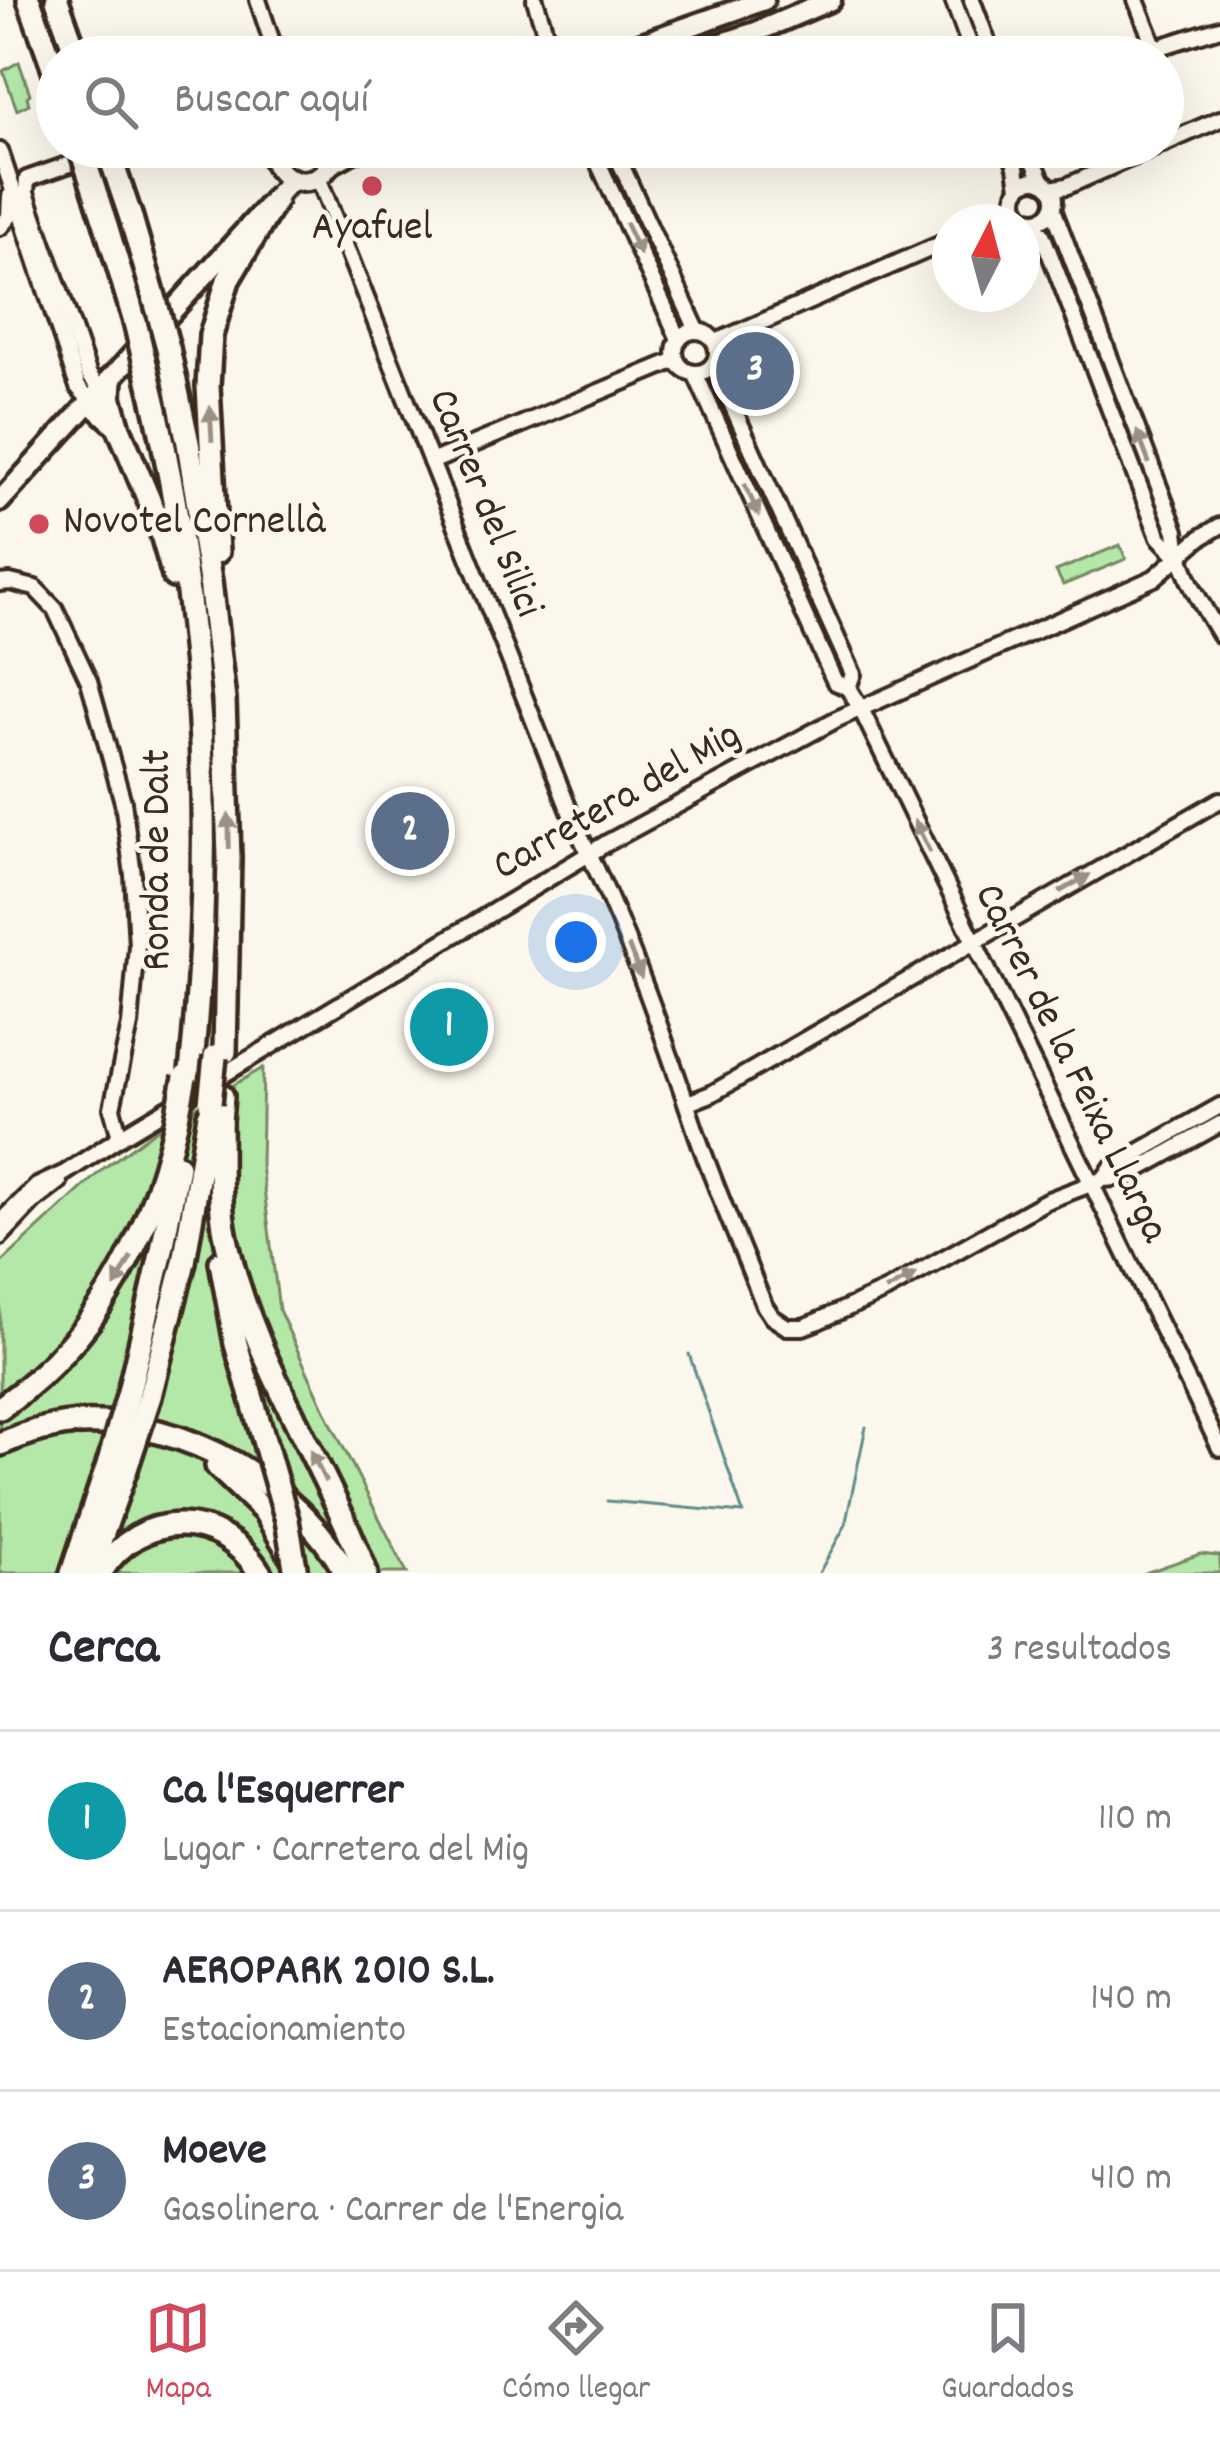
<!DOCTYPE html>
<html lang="es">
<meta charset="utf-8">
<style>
:root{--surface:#fff;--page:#f2f2f3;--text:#2b2b33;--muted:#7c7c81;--line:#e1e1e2;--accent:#d1495b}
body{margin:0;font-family:Dekko,sans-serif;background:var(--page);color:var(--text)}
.compass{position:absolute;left:932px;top:204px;width:108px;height:108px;border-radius:50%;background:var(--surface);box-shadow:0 12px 48px #0002;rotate:6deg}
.you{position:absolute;left:576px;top:942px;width:42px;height:42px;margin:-30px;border:9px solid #fff;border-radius:50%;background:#1a73e8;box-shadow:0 0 0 18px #1a73e833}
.badge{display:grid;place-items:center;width:78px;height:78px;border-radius:50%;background:var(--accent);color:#fff;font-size:39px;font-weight:700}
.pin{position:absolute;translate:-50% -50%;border:6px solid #fff;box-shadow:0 3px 12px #0006}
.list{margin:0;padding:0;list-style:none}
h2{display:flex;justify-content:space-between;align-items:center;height:156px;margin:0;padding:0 48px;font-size:51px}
h2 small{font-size:39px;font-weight:400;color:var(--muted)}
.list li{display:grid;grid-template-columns:78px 1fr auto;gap:36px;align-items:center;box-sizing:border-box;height:180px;padding:0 48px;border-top:3px solid var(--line)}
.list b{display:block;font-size:45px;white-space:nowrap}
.list p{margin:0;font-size:39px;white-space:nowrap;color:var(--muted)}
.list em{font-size:39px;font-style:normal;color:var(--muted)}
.icon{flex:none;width:66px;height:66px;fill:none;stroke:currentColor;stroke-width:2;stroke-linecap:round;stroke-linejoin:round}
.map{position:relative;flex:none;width:1220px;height:1573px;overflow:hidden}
.search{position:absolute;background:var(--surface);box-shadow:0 12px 48px #0002;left:36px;right:36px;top:36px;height:132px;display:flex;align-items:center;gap:30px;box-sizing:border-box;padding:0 42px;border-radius:66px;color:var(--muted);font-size:45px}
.sheet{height:696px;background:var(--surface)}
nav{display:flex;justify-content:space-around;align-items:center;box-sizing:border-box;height:168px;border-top:3px solid var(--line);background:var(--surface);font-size:33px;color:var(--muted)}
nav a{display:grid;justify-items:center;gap:6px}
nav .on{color:var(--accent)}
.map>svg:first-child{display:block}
.green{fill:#b3e8a9;stroke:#778964;stroke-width:3}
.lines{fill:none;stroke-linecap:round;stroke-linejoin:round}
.stream{stroke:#618b8c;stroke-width:3}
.minor-casing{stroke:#3b2a1e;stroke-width:22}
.major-casing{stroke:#3b2a1e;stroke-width:27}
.highway-casing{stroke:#3b2a1e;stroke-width:30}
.minor{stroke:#fbf7ec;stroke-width:14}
.major{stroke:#fbf7ec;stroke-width:18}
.highway{stroke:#fbf7ec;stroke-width:21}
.highway-bridge-casing{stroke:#3b2a1e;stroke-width:30;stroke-linecap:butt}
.highway-bridge{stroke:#fbf7ec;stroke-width:21}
.oneway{fill:#9b9085}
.poi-dot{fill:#d1495b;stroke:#fbf7ec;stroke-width:4.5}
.labels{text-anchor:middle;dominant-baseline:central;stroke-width:9;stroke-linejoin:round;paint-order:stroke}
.poi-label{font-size:42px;fill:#3b2a1e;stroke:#fbf7ec}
.street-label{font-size:42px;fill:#3b2a1e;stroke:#fbf7ec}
</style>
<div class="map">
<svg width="1220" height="1573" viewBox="0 0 1220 1573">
<rect width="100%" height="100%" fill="#fbf7ec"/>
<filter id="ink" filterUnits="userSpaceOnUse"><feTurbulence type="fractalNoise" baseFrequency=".00833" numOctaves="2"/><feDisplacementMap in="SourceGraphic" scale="24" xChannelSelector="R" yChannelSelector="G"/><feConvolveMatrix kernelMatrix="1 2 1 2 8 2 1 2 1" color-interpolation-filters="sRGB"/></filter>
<g filter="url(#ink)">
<g class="green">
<path d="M 19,62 L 30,94 L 27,97 L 29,104 L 17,110 L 3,71 Z"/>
<path d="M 1120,545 L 1126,559 L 1063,585 L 1056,571 Z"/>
<path d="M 263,1068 L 261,1165 L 279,1310 L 329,1419 L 407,1573 L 0,1573 L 0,1264 L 104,1168 L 154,1131 Z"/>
<path d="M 1200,1554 L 1220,1556 L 1220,1573 L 1145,1573 Z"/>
</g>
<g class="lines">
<g class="stream">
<path d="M 607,1501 L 743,1513 L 689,1354"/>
<path d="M 819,1573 L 845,1526 L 866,1427"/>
</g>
<g class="minor-casing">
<g id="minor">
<path d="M 258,0 L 277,57"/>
<path d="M 535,0 L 543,25 L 549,57"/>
<path d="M 953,0 L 974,57"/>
<path d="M 972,0 L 993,57"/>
<path d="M 1136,0 L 1155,48"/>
<path d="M 1128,57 L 1220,28"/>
<path d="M 1163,144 L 1220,119"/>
<path d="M 591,147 L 679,339"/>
<path d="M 613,147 L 697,330"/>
<path d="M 1009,147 L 1016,167 L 1019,188"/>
<path d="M 1028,147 L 1043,182"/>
<path d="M 0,151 L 78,387 L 91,401"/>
<path d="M 318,177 L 576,827 C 624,922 660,1025 694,1126 C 714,1186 741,1246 764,1305 L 772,1317 L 787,1327 L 803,1327 L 816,1322 L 887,1290 L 1046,1201 L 1104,1179 L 1125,1177 L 1220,1124"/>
<circle cx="1035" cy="200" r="20"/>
<path d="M 1051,189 L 1067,186 L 1156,147"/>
<path d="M 1053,209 L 1176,531 C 1179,571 1200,601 1220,635"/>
<path d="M 1031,220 L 1042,234 L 1159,537 L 1178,557"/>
<path d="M 992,222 L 1004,217 L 1026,218"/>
<path d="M 0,227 L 9,217 L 10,196"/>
<circle cx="696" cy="352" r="21"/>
<path d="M 716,342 L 950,240"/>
<path d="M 714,365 L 853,674 L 848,688"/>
<path d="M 695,373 L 829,669 L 835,682 L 848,688 L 861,709 L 1220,1448"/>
<path d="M 101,390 L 89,375 L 26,193 L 27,179 L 119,147"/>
<path d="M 431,462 L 676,360"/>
<path d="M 0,583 L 10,582 L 35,588 L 55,609 L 89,681 L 123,802 L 133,875 L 137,946 L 130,1025 L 112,1108 L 120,1137"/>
<path d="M 688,1103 L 711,1094 L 1220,800"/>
<path d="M 1104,1179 L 1112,1167 L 1220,1106"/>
<path d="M 0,1222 L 37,1186 L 65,1173 L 120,1137 L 607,843 L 837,719 L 1154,578 L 1200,538 L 1220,526"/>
<path d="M 0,1237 L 34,1201 L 59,1182"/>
</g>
</g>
<g class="major-casing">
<g id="major">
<path d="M 587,55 L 617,52 L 764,0"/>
<path d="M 561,57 L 573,53 L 590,57"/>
<path d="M 680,57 L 756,32 L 831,0"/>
<path d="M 270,147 C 275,193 330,193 335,147"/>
<path d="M 331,164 L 362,147"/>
<path d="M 0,501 L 292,179"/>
</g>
</g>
<g class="highway-casing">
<g id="highway">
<path d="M 29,0 L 57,78"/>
<path d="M 57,0 L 77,57"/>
<path d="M 131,218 L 155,300"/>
<path d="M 106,225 L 135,322"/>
<path d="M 168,348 L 188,443 L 210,581 L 224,700 L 229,858 L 225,1052"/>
<path d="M 147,372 C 204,600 216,838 191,1072"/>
<path d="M 111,379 L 110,397 L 118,425"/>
<path d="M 91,401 L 118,426 L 159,524 L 174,576"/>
<path d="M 217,552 L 208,386 L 211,335 L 228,280 L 275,201"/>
<path d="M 220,1122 C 221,1159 218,1196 225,1233 C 248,1354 323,1458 366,1573"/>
<path d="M 219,1135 L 222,1096"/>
<path d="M 221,1262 L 236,1344 L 266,1447"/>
<path d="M 129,1392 L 162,1250 L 178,1166"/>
<path d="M 150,1396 L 184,1262 L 209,1115"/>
<path d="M 0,1408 C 98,1339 150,1238 176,1123"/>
<path d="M 0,1444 C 26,1433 53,1424 81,1423 C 185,1419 296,1483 346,1573"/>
<path d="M 217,1466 L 265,1512 L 292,1557"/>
<path d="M 89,1572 L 126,1469"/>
<path d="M 72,1573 L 109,1462"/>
<path d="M 100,1573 C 140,1509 220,1509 260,1573"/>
</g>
</g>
<use href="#minor" class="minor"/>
<use href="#major" class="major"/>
<use href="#highway" class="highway"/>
<g class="highway-bridge-casing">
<g id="highway-bridge">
<path d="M 80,147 L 106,225"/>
<path d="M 107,147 L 131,218"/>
<path d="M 155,300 L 168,348"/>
<path d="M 135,322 L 147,372"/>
<path d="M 210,1103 L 215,1057"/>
<path d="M 176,1123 L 185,1077"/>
<path d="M 266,1447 L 287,1520 L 296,1573"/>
<path d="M 109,1462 L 129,1392"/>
<path d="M 126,1469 L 150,1396"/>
</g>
</g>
<use href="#highway-bridge" class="highway-bridge"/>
</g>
<defs><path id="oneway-solid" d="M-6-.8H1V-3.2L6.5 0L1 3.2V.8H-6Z" transform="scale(3)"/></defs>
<g class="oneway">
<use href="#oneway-solid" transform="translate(633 239) rotate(65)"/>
<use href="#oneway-solid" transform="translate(211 424) rotate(-93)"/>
<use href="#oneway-solid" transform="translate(1143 447) rotate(-111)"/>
<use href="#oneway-solid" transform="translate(752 500) rotate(65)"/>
<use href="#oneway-solid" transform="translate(229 831) rotate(-91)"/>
<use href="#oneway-solid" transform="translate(922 836) rotate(-116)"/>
<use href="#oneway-solid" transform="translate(1075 883) rotate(-30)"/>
<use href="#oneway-solid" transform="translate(635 962) rotate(68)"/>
<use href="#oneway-solid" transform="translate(123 1272) rotate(119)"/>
<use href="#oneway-solid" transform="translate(901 1282) rotate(-29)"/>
<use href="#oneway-solid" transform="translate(318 1466) rotate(-116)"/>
</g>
</g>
<g class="poi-dot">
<circle cx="372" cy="186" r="12"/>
<circle cx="39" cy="524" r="12"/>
</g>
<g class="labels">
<g class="poi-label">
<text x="372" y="230">Ayafuel</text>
<text x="63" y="524" text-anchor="start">Novotel Cornellà</text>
</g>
<g class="street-label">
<text transform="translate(483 504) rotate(68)">Carrer del Silici</text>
<text transform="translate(618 803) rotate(-30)">Carretera del Mig</text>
<text transform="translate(160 860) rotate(-90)">Ronda de Dalt</text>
<text transform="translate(1069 1064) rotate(64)">Carrer de la Feixa Llarga</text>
</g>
</g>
</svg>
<svg class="compass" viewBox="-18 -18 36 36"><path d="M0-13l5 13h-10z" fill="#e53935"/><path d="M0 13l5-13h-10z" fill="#7c7c81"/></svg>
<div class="you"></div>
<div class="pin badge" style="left:449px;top:1027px;background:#0f9aa8">1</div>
<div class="pin badge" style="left:410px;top:831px;background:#5c6f8a">2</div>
<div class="pin badge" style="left:755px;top:371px;background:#5c6f8a">3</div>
<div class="search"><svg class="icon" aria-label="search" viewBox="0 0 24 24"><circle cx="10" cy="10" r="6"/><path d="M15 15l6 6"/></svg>Buscar aquí</div>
</div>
<section class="sheet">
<h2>Cerca<small>3 resultados</small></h2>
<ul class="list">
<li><span class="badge" style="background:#0f9aa8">1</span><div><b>Ca l'Esquerrer</b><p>Lugar · Carretera del Mig</p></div><em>110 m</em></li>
<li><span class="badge" style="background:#5c6f8a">2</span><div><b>AEROPARK 2010 S.L.</b><p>Estacionamiento</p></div><em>140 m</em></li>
<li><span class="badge" style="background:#5c6f8a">3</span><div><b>Moeve</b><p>Gasolinera · Carrer de l'Energia</p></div><em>410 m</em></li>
</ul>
</section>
<nav>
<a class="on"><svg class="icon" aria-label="map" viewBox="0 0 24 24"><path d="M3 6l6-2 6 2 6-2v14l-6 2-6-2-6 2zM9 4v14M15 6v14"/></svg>Mapa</a>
<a><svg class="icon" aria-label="directions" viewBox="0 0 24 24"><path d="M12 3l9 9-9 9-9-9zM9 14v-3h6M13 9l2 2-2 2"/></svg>Cómo llegar</a>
<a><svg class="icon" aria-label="saved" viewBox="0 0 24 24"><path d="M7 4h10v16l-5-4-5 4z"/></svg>Guardados</a>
</nav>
